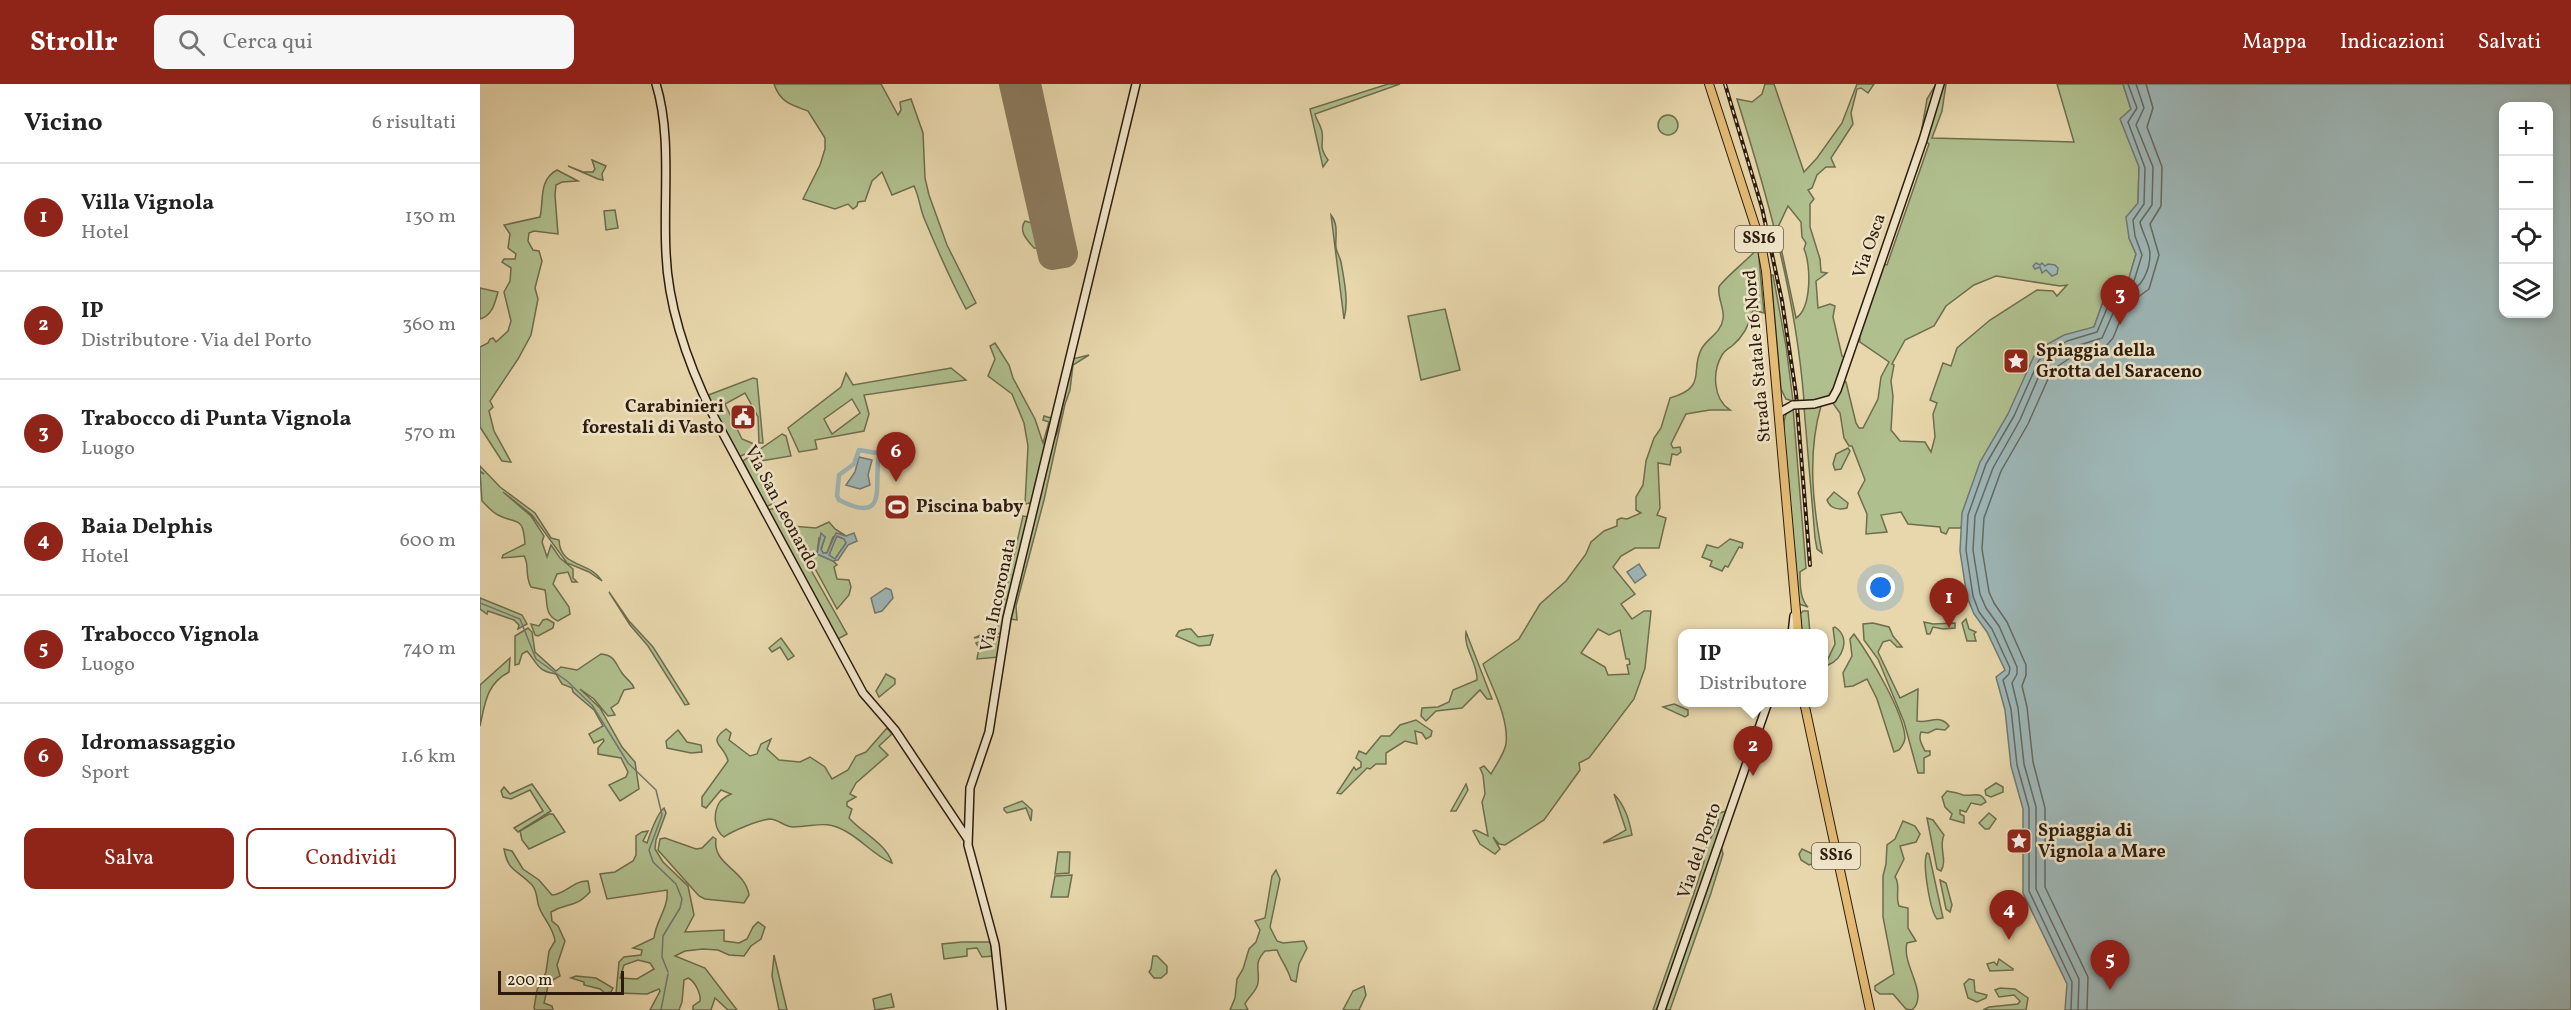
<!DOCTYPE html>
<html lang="it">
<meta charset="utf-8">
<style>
:root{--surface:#fff;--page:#f6f6f6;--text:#222;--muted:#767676;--line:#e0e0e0;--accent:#8f2418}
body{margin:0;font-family:Vollkorn,serif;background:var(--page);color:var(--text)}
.controls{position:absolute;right:18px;top:18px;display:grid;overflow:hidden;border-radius:12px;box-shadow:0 3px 9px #0003}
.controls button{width:54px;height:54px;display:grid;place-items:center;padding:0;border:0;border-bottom:2px solid var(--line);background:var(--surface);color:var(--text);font:30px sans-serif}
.scale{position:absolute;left:18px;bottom:15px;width:126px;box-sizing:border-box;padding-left:6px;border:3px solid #2c1b0d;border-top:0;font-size:16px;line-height:21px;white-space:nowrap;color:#2c1b0d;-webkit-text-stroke:4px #f0e5c9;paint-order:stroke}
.you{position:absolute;left:1401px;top:504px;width:21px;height:21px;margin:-15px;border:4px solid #fff;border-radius:50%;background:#1a73e8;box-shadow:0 0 0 9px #1a73e833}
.badge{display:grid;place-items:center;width:39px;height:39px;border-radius:50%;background:var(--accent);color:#fff;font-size:20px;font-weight:700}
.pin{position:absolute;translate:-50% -50px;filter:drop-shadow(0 2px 3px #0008)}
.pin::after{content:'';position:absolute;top:32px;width:21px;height:18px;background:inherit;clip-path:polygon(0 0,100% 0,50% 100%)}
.popup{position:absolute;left:1198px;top:545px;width:150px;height:78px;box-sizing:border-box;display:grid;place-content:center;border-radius:12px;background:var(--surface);filter:drop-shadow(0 2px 4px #0005);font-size:20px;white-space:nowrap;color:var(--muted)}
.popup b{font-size:22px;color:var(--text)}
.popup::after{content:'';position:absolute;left:50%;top:100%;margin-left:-12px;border:12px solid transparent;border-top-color:var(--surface)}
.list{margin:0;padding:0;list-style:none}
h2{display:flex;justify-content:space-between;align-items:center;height:78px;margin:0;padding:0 24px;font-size:26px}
h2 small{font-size:20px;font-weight:400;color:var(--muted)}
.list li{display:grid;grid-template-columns:39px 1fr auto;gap:18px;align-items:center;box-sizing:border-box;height:108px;padding:0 24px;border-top:2px solid var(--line)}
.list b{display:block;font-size:22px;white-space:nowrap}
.list p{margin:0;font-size:20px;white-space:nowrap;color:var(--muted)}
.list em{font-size:20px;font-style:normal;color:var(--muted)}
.actions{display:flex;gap:12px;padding:18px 24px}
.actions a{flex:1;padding:14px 0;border:2px solid var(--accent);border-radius:12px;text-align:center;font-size:21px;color:var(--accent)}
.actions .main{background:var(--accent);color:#fff}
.icon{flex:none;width:33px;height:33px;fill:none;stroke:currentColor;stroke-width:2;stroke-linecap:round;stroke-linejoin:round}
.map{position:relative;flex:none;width:2091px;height:926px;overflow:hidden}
header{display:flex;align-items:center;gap:36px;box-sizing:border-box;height:84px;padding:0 30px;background:var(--accent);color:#fff}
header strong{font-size:28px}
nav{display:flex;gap:33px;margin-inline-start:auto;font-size:21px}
.search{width:420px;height:54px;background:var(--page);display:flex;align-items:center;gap:15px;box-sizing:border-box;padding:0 21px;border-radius:12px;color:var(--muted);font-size:22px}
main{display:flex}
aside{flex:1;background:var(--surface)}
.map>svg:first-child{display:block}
.green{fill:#b0bf8e;stroke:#6e6d4e;stroke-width:1.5;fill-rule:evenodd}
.water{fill:#9db6b6;stroke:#707872;stroke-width:1.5;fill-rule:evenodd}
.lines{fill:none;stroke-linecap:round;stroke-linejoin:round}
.shore{stroke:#646862;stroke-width:1.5}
.stream{stroke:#707872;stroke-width:1.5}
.canal{stroke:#9db6b6;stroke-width:4.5}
.runway{stroke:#8a795c;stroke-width:28}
.secondary-casing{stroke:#2c1b0d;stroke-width:10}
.primary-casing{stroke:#2c1b0d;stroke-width:10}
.secondary{stroke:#f0e5c9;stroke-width:7}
.primary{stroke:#e4bc76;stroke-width:8}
.rail-casing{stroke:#2c1b0d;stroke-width:4}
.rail{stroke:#f0e5c9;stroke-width:1.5;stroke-dasharray:4.5;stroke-linecap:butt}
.secondary-bridge-casing{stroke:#2c1b0d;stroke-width:10;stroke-linecap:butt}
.secondary-bridge{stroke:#f0e5c9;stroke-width:7}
.labels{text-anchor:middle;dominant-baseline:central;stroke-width:5;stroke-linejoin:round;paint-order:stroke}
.shield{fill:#f0e5c9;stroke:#675845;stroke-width:1.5}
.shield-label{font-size:16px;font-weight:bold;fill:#2c1b0d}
.street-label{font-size:18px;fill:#2c1b0d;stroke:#f0e5c9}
.poi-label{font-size:18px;font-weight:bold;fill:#2c1b0d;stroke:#f0e5c9;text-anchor:start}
</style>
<header>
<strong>Strollr</strong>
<div class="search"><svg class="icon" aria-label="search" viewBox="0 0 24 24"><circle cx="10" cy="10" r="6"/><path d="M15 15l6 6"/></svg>Cerca qui</div>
<nav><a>Mappa</a><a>Indicazioni</a><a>Salvati</a></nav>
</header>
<main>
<aside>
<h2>Vicino<small>6 risultati</small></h2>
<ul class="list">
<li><span class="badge">1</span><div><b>Villa Vignola</b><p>Hotel</p></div><em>130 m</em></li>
<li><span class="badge">2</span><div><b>IP</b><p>Distributore · Via del Porto</p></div><em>360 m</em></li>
<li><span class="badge">3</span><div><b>Trabocco di Punta Vignola</b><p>Luogo</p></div><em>570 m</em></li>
<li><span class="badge">4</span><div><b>Baia Delphis</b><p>Hotel</p></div><em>600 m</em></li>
<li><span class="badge">5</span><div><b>Trabocco Vignola</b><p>Luogo</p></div><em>740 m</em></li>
<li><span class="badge">6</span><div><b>Idromassaggio</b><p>Sport</p></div><em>1.6 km</em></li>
</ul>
<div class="actions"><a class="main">Salva</a><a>Condividi</a></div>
</aside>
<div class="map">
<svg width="2091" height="926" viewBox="0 0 2091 926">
<rect width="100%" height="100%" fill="#e8d7ac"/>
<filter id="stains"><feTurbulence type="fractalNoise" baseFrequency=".00333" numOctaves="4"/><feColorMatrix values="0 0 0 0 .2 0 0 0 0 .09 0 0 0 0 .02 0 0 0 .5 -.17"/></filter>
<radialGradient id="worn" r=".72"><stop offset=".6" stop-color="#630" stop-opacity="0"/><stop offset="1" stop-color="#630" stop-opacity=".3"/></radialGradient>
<g class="green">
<path d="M 294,0 L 401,0 L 418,31 L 421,26 L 420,18 L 431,15 L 443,49 L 445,94 L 449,111 L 467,161 L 496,219 L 486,225 C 470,195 457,165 444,134 C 440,124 439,112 434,102 L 412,111 L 402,88 L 392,97 L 385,117 L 378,118 L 377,122 L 373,125 L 368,120 L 355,125 L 323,115 L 340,81 L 345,65 L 345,54 L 328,27 C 311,21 300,18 294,0 Z"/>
<path d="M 908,0 L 920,0 L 835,30 C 836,36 841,41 842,48 C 844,61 838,62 848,76 L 843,83 L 830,25 Z"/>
<path d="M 1285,0 L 1294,0 L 1324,88 L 1337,74 L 1362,39 L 1377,0 L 1394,0 L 1388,9 L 1381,4 L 1377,5 L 1371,29 L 1373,40 L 1351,74 L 1355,83 L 1346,83 L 1337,91 L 1332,104 L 1328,106 L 1334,115 L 1330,120 L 1330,143 L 1340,175 L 1341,188 L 1347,189 L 1336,197 L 1338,224 L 1350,220 L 1355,222 L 1353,233 L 1362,272 L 1365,274 L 1357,298 L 1347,315 L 1324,317 C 1316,213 1288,114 1257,15 L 1272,18 L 1282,10 ZM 1308,122 L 1321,138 L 1322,153 L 1326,159 L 1324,165 C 1331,180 1332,224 1316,234 L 1297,145 Z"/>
<path d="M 1456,0 L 1458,0 L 1441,50 L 1447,15 Z"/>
<path d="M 1462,0 L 1466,0 L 1462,27 L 1452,54 L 1594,58 L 1577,0 L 1643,0 L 1651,25 L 1659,83 L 1658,119 L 1649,154 L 1656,170 L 1649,194 L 1638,194 L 1632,211 L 1623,218 L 1614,243 L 1606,246 L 1528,330 L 1488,413 L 1481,444 L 1469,444 L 1466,450 L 1461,448 L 1460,443 L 1428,440 L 1421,428 L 1401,431 L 1407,448 L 1386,450 L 1387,430 L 1378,409 L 1385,396 L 1372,362 L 1369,362 L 1364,354 L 1360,329 L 1352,318 L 1362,296 L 1366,298 L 1376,339 L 1379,344 L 1383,344 L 1398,315 L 1401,293 L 1409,278 L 1380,258 L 1379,248 L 1402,180 L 1407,181 L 1449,60 L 1445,57 ZM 1516,192 L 1580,202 L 1587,201 L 1577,212 L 1573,207 L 1557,206 L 1510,236 L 1477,264 L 1471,282 L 1463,279 L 1450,316 L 1457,319 L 1453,330 L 1455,353 L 1451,368 L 1445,358 L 1420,357 L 1411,346 L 1413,312 L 1411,297 L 1414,281 L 1412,280 L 1425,256 L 1454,242 L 1466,222 L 1494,201 Z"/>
<circle cx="1188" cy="41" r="10"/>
<path d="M 112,76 L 126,82 L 122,90 L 123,96 L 118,95 L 88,82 L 103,88 L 113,88 L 115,85 Z"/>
<path d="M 77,86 L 98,97 L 82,98 L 76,101 L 75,111 L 78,150 L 54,147 L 49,149 L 48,157 L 53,166 L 59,167 L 62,177 L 55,204 L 58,215 L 51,251 L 38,275 L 10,317 L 13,323 L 9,327 L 14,347 L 31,378 L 22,377 L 0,343 L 0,263 L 8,259 L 10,255 L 13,254 L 16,258 L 28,247 L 31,237 L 24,208 L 30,197 L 31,184 L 22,178 L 24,175 L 35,175 L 36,170 L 28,164 L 30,150 L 24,141 L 60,133 C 64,117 58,96 77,86 Z"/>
<path d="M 135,126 L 138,144 L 126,146 L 124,127 Z"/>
<path d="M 851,131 C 859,141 855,153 856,164 C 857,169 860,173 861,178 C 864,195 869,218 864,235 Z"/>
<path d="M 545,137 L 552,139 L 554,149 L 561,160 L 560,164 L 554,164 C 547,156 538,147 545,137 Z"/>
<path d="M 1278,164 L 1284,229 L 1273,226 C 1270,239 1263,253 1252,262 C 1248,265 1245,266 1242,271 C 1232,288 1233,315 1250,326 L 1230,326 L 1206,330 L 1191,360 L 1193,364 L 1200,363 L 1201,368 L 1197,371 L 1192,370 L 1190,381 L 1178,379 L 1180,424 L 1177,431 L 1186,434 L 1179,464 L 1155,464 L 1141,472 L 1133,483 L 1155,510 L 1141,520 L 1152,535 L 1164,527 L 1171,527 L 1165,584 L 1154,615 L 1109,674 L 1099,679 L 1100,686 L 1064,736 L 1025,761 L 1019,760 L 1013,753 L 1020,765 L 1015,770 L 1000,760 L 993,747 L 996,746 L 1008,752 L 1002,718 L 1005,710 L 1003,691 L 1000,684 L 1004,682 L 1011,690 C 1016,681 1024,670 1026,660 C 1029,634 1012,604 1003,580 L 1039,555 L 1060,520 L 1086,497 L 1106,470 L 1111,458 L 1124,447 L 1137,442 L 1137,436 L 1141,434 L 1147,435 L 1161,429 L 1156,426 L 1156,413 L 1163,401 L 1166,377 L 1174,354 L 1181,344 L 1190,314 C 1229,303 1209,286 1222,264 C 1228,254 1241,249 1243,235 C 1245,225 1237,214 1239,203 C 1241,197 1271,173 1278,164 ZM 1118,545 L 1129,551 L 1140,546 L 1146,575 L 1149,575 L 1150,580 L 1147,581 L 1149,590 L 1128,591 L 1125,583 L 1101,569 Z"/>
<path d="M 1291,191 L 1293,191 L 1306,262 L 1313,317 L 1306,315 L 1301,305 Z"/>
<path d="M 0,204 L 18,208 C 15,219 12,232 0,235 Z"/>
<path d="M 965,225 L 980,286 L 941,296 L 928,232 Z"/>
<path d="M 515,259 L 529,281 L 533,294 L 555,335 L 563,359 L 569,338 L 563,336 L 564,332 L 571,334 L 574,329 L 554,418 L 545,420 L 548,362 L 544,339 L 532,310 L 508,292 L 515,275 L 510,262 Z"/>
<path d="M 609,271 L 593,281 L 590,306 L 585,320 L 564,416 L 536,522 L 537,536 L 530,535 L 573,357 L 577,349 L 592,275 Z"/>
<path d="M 471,284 L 486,296 L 384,311 L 389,330 L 384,347 L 335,356 L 337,365 L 319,368 L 308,344 L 361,303 L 366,289 L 373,301 ZM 372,315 L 380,329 L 352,350 L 344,335 Z"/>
<path d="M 273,294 L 277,295 L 283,359 L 279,359 L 278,333 L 265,309 L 245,320 L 262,355 L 274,360 L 271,367 L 259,373 L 226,312 Z"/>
<path d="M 1341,322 C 1327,370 1333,422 1342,469 L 1337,465 L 1335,454 L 1324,323 Z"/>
<path d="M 1313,324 L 1326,484 L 1320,488 C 1320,500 1320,516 1328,523 L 1319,520 L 1304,348 C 1304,337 1303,329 1313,324 Z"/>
<path d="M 302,350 L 306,352 L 311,372 L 281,377 L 277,388 L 294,419 L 286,423 L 263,377 Z"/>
<path d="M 1368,364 L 1370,367 L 1361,385 L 1355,386 L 1353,380 L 1356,370 Z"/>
<path d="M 0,382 L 20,403 L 55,429 L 71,454 L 79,456 C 80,484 110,477 122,497 L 109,488 L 87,479 L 52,431 L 23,408 L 51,432 L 64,452 L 62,458 L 67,473 L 71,461 L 80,474 L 93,485 L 93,494 L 97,498 L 92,498 L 88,488 L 77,490 L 73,500 L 89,523 L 90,530 L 78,537 C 64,531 68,519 65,506 L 51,503 C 44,490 50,481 44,472 L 22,474 L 23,471 L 45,460 C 43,430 36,441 18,431 C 12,428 7,422 2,417 L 0,388 L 4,390 L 0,387 Z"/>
<path d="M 1354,408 L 1368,419 L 1367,424 C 1359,426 1350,425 1347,416 Z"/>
<path d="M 296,424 L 367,550 L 358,555 L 287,426 Z"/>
<path d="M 543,432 L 548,433 L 523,549 L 494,554 L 503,550 L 516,549 Z"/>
<path d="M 349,438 L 355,445 L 366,452 L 360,450 L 353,453 L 347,469 L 343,469 L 341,466 L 345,453 L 339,454 L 337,470 L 353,477 L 357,481 L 354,483 L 357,495 L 369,496 L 371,503 L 369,511 L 357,525 L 312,442 L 336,444 Z"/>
<path d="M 356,452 L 365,455 L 366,459 L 355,475 L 349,471 Z"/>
<path d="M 1250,455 L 1263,459 L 1262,464 L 1259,463 L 1248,483 L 1245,482 L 1242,487 L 1230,482 L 1232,477 L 1222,473 L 1227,461 L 1238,464 Z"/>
<path d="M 129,508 L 149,537 L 173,563 L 209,620 L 205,621 L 168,562 L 150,541 Z"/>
<path d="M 0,514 L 42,531 L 47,540 L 38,545 L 39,541 L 34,536 L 8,527 L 7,530 L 0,525 Z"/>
<path d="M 1323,527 L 1328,527 L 1330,549 L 1321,549 L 1320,530 Z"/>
<path d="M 67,535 L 74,539 L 73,544 L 58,552 L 55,551 L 51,540 L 59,542 L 63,536 Z"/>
<path d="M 1486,535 L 1489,545 L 1496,548 L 1494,550 L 1496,557 L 1487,557 L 1482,539 Z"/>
<path d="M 1444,538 L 1453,540 L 1475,539 L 1475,544 L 1463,545 L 1453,543 L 1450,550 L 1447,550 Z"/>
<path d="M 1393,539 L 1409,543 L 1413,552 L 1422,563 L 1417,563 L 1410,556 L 1403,558 L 1398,568 L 1420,614 L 1438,605 L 1437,637 C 1449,640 1459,629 1469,642 L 1465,646 L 1456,645 L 1448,649 L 1441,648 C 1438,655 1442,661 1445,667 L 1450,667 L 1450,671 L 1444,674 L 1444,689 L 1438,689 L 1424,638 L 1398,575 L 1384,556 L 1383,540 Z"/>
<path d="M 1355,543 C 1371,554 1363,575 1348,581 L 1346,579 L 1355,560 L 1353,544 Z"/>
<path d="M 48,544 L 52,548 L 55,568 L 76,587 L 81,583 L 97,586 L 121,570 C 135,571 135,579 142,589 C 146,595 152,598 154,604 L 144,606 L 138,619 L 131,624 L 135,631 L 128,632 L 114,615 L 100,605 L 120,624 L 142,663 L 155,678 L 159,705 L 140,717 L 129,701 L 146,693 L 148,688 L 141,674 L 118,670 L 118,664 L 124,657 L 123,655 L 114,659 L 109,650 L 123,642 L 114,626 L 93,608 L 92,604 L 82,600 L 76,590 C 57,587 58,580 47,567 L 42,570 L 39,580 L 35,581 L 35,552 Z"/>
<path d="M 707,545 L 711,545 L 718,553 L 733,551 L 730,561 L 719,562 L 696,552 L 699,547 Z"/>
<path d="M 986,548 L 1012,615 L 1007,615 L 1000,606 L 982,624 L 956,627 L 946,637 L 941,632 L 942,624 L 958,623 L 969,618 L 973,606 L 997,596 C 998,579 983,564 986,548 Z"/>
<path d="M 1374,550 C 1390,572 1423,627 1425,653 C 1425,659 1422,662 1419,666 L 1414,668 L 1397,615 L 1387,595 L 1373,602 L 1365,603 L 1363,589 L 1372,572 L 1370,555 Z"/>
<path d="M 509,553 L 522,553 L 519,573 L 497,575 L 499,564 L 496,559 Z"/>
<path d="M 301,554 L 314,572 L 308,576 L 300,563 L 292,568 L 289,564 Z"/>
<path d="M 30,574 L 29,588 C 6,600 5,620 0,642 L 0,601 Z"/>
<path d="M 406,590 L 415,595 L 415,600 L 399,613 L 396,607 Z"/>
<path d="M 1194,620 L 1208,626 L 1208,631 L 1205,633 L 1183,623 Z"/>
<path d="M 936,636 L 952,647 L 951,652 L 946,655 L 942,649 L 935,647 L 937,660 L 925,657 L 906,669 L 906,680 L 896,680 L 890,685 L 887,684 L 861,710 L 857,709 L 874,683 L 876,686 L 881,683 L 881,678 L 876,674 L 879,667 L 886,670 L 901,652 L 910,652 L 920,641 Z"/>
<path d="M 407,644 L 412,650 L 399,662 L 408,671 L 376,699 L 370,710 L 376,713 L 367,718 L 367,722 L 372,725 L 369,734 C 381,748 407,760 412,779 C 395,772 383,757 367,748 C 344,735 336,743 313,743 C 305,743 299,736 291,735 C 281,735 252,747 244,753 C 234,746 233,730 239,719 C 241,715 247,712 251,710 L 241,706 L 226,724 L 222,722 L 222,713 L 248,677 C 245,661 226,659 246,645 L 251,649 L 249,656 L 270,672 L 277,670 L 281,660 L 291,655 L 287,665 L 299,676 L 320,678 L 330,673 L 345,683 L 352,695 L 368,686 L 376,672 L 386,668 Z"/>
<path d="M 198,646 L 207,658 L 221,661 L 222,668 L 211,669 L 187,664 L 186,657 Z"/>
<path d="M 1516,699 L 1523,703 L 1523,708 L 1511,713 L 1506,711 L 1505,706 Z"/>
<path d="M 52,700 L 71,727 L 38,748 L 34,744 L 63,727 L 50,706 L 31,715 L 23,713 L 21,707 L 24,703 L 30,710 Z"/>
<path d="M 986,700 L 988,706 L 976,727 L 971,727 Z"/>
<path d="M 1467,707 C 1473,708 1478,709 1483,711 C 1494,713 1500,706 1506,718 L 1501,721 L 1491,719 L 1486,728 L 1480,726 L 1480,730 L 1484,732 L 1484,739 L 1470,735 L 1472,730 L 1465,723 L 1462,713 Z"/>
<path d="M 1134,710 C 1145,722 1149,735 1152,751 L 1123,759 L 1146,746 Z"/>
<path d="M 542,717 L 552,726 L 551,737 L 546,724 L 527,729 L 524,726 L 524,724 Z"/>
<path d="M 184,724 L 186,729 L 176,756 L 175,765 L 183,778 L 208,802 L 214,831 L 205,848 L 244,846 L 244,857 L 259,859 L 267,855 L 273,843 L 278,838 L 285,843 L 281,855 L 271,862 L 264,872 L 249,871 L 238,866 L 223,865 L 205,867 L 195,872 L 225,884 L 257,926 L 248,926 L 235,914 L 231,926 L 213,926 L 213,922 L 220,917 C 221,910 215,897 208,894 L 204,896 L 202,918 L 199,926 L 170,926 L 180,907 L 179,905 L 167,910 L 136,909 L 139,878 L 144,873 L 161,871 L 162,866 L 153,864 L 174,854 C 176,836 189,824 187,806 L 127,815 L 120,790 L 135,788 L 153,777 L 156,771 L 156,752 L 162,748 L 168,747 L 163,757 L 167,759 C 170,750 177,730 184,724 ZM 158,876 L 170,879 L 174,885 L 157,895 L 140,894 L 144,881 Z"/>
<path d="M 1246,727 L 1178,926 L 1173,926 L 1214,809 L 1224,778 L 1224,768 L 1238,739 L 1239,729 Z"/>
<path d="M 1509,729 L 1516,735 L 1509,745 L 1505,745 L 1499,739 Z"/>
<path d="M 69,730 L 73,730 L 85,748 L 49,765 L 42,756 L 40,747 Z"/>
<path d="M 1447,734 L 1453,736 L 1464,751 C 1458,763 1468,775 1461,787 L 1457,785 Z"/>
<path d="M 1423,737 L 1435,742 L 1440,750 L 1436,758 L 1420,762 L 1424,775 L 1415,793 C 1421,800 1415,812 1419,822 L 1428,824 L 1428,844 L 1436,857 L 1427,859 C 1421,881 1450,910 1432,926 L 1426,925 L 1413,910 L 1400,910 L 1395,906 L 1395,902 L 1414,890 L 1403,833 L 1403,792 L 1406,780 L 1407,761 L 1415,755 Z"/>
<path d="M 233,753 L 236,755 C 232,781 265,785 269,811 L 264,819 L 225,815 L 219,812 L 178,766 L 180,755 L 185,754 L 216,765 L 222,764 Z"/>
<path d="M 1241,762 L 1243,770 L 1231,809 L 1190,926 L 1183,926 Z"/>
<path d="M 24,765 L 32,767 L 43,785 L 59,796 L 72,811 C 86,810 94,796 108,797 L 110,808 C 94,825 88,818 71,828 L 72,837 L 78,842 L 85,857 L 77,881 L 80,892 L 69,898 L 64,919 L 72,922 L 73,926 L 55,926 L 54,924 L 57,906 L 66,888 L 69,867 L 75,857 C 73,843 64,836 59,823 C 56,815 58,808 52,801 C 37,785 28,788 24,765 Z"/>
<path d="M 1322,765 L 1335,771 L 1335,779 L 1329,781 L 1321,776 L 1319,770 Z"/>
<path d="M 578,768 L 590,768 L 589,789 L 575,790 Z"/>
<path d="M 1447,769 L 1449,770 L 1463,834 L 1457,835 C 1450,827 1442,779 1447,769 Z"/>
<path d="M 796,786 L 800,795 L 790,843 L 797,857 L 803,859 L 824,857 L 827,864 L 819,880 L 816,898 L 811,896 C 808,884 801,877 797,866 L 785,867 C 773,880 780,885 778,899 C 777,907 769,912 765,920 L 768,926 L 750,926 L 755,914 L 757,895 L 763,885 L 769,865 L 776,858 L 780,846 L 775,837 L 785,834 L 792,792 Z"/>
<path d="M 592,791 L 588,813 L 571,813 L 575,792 Z"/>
<path d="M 1460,796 L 1466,799 L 1472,821 L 1470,828 L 1466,825 Z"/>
<path d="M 482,858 L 512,858 L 514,872 L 502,873 L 497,864 L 487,865 L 487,872 L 464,875 L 462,860 Z"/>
<path d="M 294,871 L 307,926 L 299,926 L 292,892 Z"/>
<path d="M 673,872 L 677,872 L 687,882 L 687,889 L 681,894 L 674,894 L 669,888 L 671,885 Z"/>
<path d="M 1519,875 L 1533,885 L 1533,886 L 1510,887 L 1507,880 L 1514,878 L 1517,881 Z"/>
<path d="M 96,892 L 116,894 L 133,904 L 131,908 L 125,909 L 120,905 L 104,901 L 104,898 L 91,894 Z"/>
<path d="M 1489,895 L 1494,896 L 1495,908 L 1507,911 L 1506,914 L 1497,918 L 1488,914 L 1484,900 Z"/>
<path d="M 884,902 L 886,911 L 879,926 L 863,926 L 873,907 Z"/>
<path d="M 1520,904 L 1535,905 L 1548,914 L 1546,926 L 1503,926 L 1509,923 L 1538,920 L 1540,917 L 1534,911 L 1519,913 L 1515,906 Z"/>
<path d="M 411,910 L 414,923 L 395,926 L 393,915 Z"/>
</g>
<g class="water">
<path d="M 1643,0 L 2091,0 L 2091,926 L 1585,926 L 1587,900 L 1543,809 L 1543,725 L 1531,682 L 1525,626 L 1516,593 L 1525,586 L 1507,548 L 1494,530 L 1487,513 L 1480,467 L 1482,429 L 1500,378 L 1528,330 L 1554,272 L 1564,262 L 1584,251 L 1614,243 L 1623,218 L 1632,211 L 1638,193 L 1649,194 L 1656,170 L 1649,154 L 1646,133 L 1658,119 L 1659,83 L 1640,35 L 1651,25 ZM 2024,22 L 2068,22 L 2068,230 L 2024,230 Z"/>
<path d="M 1556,179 L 1560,181 L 1562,179 L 1565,182 L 1568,180 L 1575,181 L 1578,184 L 1577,190 L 1572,192 L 1566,186 L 1562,189 L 1560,183 L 1555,185 L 1553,182 Z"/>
<path d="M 379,373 L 392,376 L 388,391 L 390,401 L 380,405 L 366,401 L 375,388 Z"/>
<path d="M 413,412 L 425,414 L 426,418 L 416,434 L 413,433 L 410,421 Z"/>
<path d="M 341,449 L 345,453 L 341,465 L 343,469 L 347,469 L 356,449 L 366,452 L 374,449 L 377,457 L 368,461 L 358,476 L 353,477 L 337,470 ZM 357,452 L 364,455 L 366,459 L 355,475 L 349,471 Z"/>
<path d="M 1159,480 L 1166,491 L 1155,499 L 1147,488 Z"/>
<path d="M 406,504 L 411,506 L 413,514 L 402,527 L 395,529 L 391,514 Z"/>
</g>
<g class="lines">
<g class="shore">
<path d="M 1591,926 L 1592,898 L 1549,807 L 1549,724 L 1537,681 L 1531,625 L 1523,596 L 1529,590 L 1530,584 L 1512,545 L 1499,528 L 1493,512 L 1486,466 L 1488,431 L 1506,380 L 1534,332 L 1559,276 L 1587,257 L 1617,248 L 1628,222 L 1637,214 L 1642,201 L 1654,197 L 1662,171 L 1655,152 L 1653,136 L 1664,120 L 1665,84 L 1648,38 L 1657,24 L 1648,0"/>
<path d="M 1598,926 L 1599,895 L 1556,805 L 1556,723 L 1544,680 L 1538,624 L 1532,599 L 1537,590 L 1537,583 L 1519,542 L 1506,524 L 1500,510 L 1493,466 L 1495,432 L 1513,384 L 1540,336 L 1564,280 L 1590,264 L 1622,254 L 1634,227 L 1642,220 L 1647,209 C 1662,204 1670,186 1670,170 C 1670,160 1662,149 1660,138 L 1672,121 L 1673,83 L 1656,41 L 1664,24 L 1656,0"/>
<path d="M 1607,926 L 1608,893 L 1565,803 L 1565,724 L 1553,678 L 1547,623 L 1542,602 L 1546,591 L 1546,581 L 1527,538 L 1514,519 L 1509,508 L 1502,465 L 1504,434 L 1521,387 L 1548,340 L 1572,286 L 1593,272 L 1614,267 L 1627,261 L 1633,254 L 1642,232 L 1654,216 L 1669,205 L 1679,171 L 1670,140 L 1681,122 L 1682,83 L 1667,43 L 1673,24 L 1666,0"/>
</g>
<g class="stream">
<path d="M 0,519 L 40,535 L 56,575 L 87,597 L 112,621 L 148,679 L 176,706 L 182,731 L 169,766 L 173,778 L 196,800 L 202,815 L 200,824 L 183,852 L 182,873 L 188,888"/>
<path d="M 181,926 L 188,890"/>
</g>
<path class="canal" d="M 379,366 L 397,369 L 399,372 C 393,400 410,442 359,416 L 357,412 L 359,391 L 374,380 Z"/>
<path class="runway" d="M 533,0 L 572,172 L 584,170 L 547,0"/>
<g class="secondary-casing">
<g id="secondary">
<path d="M 176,0 C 192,51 183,115 186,169 C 188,225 208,280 233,331 L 383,609 L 415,646 L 487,754"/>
<path d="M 1334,320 L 1352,315 L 1357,306 L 1443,56 L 1460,0"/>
<path d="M 1299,329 L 1313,321"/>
<path d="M 1312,550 L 1314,532"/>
<path d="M 522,926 L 515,861 L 488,761 L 490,704 L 509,648 L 527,534 L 656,0"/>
<path d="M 1181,926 L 1288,618"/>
</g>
</g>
<g class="primary-casing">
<g id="primary">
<path d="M 1229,0 L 1281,160 L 1286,187 L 1318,550"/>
<path d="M 1324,618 L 1390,926"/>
</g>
</g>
<use href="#secondary" class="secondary"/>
<use href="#primary" class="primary"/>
<g class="rail-casing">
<path id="rail" d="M 1245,0 L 1282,124 L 1302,217 L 1316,310 L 1330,481"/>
</g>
<use href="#rail" class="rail"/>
<g class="secondary-bridge-casing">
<path id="secondary-bridge" d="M 1313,321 L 1334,320"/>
</g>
<use href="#secondary-bridge" class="secondary-bridge"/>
</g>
<defs>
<g id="sight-square" transform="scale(1.35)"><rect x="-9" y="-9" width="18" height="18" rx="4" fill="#8f2418" stroke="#f0e5c9"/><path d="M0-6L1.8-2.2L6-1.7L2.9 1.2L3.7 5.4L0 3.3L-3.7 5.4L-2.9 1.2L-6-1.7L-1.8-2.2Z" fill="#fff"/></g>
<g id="civic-square" transform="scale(1.35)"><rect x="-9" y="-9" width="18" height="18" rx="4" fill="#8f2418" stroke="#f0e5c9"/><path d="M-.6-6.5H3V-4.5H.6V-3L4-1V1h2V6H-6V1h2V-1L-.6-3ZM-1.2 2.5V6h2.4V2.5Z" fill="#fff"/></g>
<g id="stadium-square" transform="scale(1.35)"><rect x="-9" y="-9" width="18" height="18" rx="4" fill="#8f2418" stroke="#f0e5c9"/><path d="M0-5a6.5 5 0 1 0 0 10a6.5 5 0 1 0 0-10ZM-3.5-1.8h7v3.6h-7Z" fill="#fff"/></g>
</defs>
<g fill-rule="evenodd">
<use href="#sight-square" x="1536" y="277"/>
<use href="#civic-square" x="263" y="333"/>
<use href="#stadium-square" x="417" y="423"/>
<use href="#sight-square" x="1539" y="757"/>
</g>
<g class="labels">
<g class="shield">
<rect x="1255" y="142" width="48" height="26" rx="4.5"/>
<rect x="1332" y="759" width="48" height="26" rx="4.5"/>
</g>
<g class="shield-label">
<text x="1279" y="155">SS16</text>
<text x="1356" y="772">SS16</text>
</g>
<g class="street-label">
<text transform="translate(1390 162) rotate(-71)">Via Osca</text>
<text transform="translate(1278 272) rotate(-95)">Strada Statale 16 Nord</text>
<text transform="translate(301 424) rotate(62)">Via San Leonardo</text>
<text transform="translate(519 511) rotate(-78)">Via Incoronata</text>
<text transform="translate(1220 767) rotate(-71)">Via del Porto</text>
</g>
<g class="poi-label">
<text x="1556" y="267">Spiaggia della<tspan x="1556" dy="21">Grotta del Saraceno</tspan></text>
<text x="244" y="323" text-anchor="end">Carabinieri<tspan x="244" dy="21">forestali di Vasto</tspan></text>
<text x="436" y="423">Piscina baby</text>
<text x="1558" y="747">Spiaggia di<tspan x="1558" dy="21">Vignola a Mare</tspan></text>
</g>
</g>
<rect width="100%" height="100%" filter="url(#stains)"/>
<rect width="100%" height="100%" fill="url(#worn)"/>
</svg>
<div class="controls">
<button>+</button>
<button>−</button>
<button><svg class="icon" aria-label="locate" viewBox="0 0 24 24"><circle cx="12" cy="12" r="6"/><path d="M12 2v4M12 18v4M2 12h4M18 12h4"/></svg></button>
<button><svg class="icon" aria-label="layers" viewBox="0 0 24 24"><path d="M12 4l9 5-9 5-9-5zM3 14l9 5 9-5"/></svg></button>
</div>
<div class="scale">200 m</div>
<div class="you"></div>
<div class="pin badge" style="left:1469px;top:544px">1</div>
<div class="pin badge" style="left:1273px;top:692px">2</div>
<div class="popup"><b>IP</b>Distributore</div>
<div class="pin badge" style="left:1640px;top:241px">3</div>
<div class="pin badge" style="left:1529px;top:856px">4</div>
<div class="pin badge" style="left:1630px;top:906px">5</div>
<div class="pin badge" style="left:416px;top:398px">6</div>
</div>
</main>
